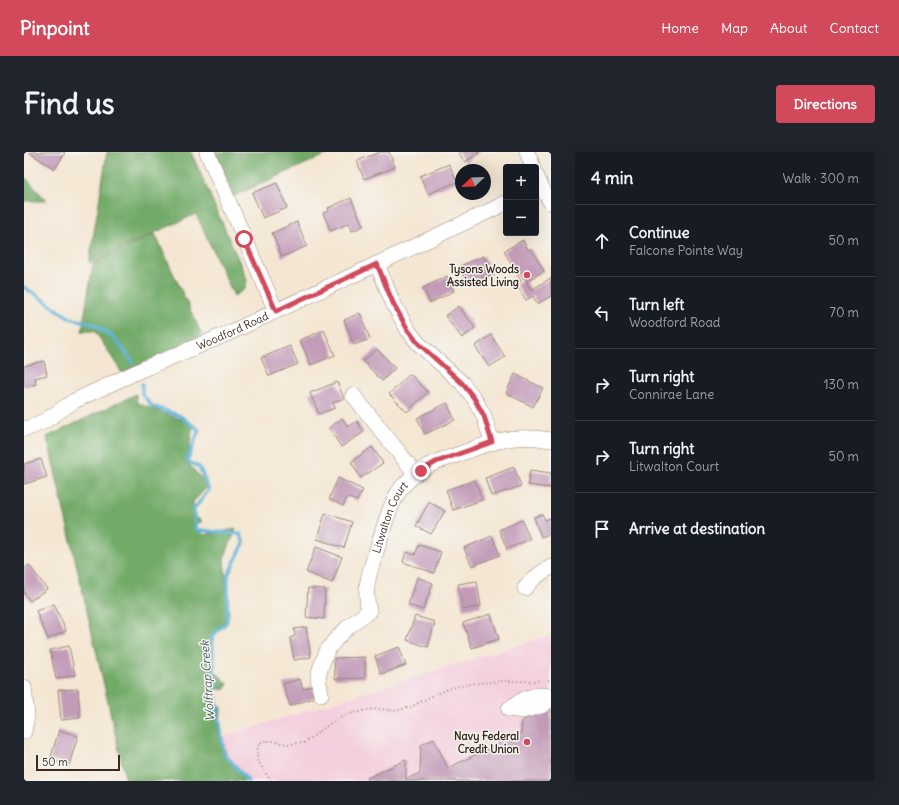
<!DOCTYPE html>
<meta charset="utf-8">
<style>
:root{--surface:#171b24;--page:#20242c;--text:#f1f3f6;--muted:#9ea1a6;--line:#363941;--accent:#d1495b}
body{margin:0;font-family:Delius,sans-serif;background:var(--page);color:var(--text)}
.controls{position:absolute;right:12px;top:12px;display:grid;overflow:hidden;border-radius:4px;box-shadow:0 4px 16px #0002}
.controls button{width:36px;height:36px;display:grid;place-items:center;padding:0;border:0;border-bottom:1px solid var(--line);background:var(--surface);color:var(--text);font:20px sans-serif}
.compass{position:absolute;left:431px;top:12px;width:36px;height:36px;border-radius:50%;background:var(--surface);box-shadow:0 4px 16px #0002;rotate:247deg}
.scale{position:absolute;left:12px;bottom:10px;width:84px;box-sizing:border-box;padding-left:4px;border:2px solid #3b2a1e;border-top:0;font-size:11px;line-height:14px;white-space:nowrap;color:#3b2a1e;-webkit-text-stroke:3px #f6f6f2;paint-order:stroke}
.stop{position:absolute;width:12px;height:12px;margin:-9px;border:3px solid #d1495b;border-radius:50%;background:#fff}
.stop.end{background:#d1495b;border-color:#fff;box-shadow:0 1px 4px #0008}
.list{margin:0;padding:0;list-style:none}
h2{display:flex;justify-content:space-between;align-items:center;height:52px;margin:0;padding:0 16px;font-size:17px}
h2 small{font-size:13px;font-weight:400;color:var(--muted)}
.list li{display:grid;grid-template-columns:26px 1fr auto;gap:12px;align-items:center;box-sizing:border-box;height:72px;padding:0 16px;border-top:1px solid var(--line)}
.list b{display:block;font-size:15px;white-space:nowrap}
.list p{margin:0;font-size:13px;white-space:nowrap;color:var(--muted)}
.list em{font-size:13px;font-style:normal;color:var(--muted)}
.icon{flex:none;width:22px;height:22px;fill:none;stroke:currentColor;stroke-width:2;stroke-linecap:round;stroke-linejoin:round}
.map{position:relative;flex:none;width:527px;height:629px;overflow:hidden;border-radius:4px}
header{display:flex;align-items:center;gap:24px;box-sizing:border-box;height:56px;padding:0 20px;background:var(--accent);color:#fff}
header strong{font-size:19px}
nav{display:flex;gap:22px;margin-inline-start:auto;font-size:14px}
.intro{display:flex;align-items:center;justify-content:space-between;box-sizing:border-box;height:96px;padding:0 24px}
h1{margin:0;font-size:28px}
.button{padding:10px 18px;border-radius:4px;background:var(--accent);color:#fff;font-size:14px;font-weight:700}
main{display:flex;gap:24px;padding:0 24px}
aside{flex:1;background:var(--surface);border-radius:4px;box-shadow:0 4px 16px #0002}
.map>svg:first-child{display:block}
.built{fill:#f4cfdd}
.forest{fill:#72aa68;stroke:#566a43}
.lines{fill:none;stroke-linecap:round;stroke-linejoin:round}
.stream{stroke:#5cb4d9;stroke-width:3.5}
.building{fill:#c29bb9}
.minor-casing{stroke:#988878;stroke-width:16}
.path{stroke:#988878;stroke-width:2;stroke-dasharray:1 3;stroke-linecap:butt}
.minor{stroke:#fff;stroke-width:15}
.route{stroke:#d1495b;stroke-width:5}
.poi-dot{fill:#d1495b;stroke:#f6f6f2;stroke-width:1.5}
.labels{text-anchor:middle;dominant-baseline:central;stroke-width:3;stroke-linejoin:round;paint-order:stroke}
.poi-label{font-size:11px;font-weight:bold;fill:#3b2a1e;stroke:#f6f6f2;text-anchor:end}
.street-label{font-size:11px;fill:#3b2a1e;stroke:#f6f6f2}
.water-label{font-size:12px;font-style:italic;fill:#475a5f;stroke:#f6f6f2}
</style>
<header>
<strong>Pinpoint</strong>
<nav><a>Home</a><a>Map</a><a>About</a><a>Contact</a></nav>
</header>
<div class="intro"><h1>Find us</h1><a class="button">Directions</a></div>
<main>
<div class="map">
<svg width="527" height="629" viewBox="0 0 527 629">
<rect width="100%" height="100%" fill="#f6f6f2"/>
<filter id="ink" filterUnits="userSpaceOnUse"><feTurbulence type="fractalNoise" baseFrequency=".025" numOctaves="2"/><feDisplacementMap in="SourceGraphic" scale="8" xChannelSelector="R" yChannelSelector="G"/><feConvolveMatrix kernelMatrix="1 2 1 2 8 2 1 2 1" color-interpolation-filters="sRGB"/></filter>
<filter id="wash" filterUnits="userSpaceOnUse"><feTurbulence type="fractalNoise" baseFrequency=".012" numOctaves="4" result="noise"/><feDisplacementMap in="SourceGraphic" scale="16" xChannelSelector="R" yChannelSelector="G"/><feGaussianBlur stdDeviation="0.9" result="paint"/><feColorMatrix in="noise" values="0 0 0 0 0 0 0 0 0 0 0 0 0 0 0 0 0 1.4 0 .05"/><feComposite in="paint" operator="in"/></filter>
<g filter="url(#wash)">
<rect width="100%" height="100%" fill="#f4e6d2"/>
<path class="built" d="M 527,483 L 527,629 L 222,629 L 202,601 L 198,585 Z"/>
<g class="forest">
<path d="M 83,0 L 167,0 L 223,127 L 221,137 L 210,144 L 172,62 L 65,111 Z"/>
<path d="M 191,0 L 308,0 L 210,44 Z"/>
<path d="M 0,24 L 23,49 L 0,49 Z"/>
<path d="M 131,82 L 178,183 L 98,221 L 71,179 L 58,179 L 69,111 Z"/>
<path d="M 112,242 L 113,251 L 169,272 L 163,310 L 184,334 L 169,350 L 171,365 L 178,369 L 171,374 L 180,383 L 212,377 L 200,407 L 205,462 L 185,493 L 184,513 L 204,532 L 200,538 L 192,536 L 186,544 L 197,556 L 196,576 L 202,601 L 222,629 L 102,629 L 23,285 Z"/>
</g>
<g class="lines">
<g class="stream">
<path d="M 0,135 L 46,166 L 70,172 L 91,187 L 109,210"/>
<path d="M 118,232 L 118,242 L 128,254 L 156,264 L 175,278 L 163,309 L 175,315 L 185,338 L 170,357 L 172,378 L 216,382 L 220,391 L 204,423 L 203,470 L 188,484 L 192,546 L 200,601 L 224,629"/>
</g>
</g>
<g id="blocks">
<g class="building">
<path d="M 7,0 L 40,0 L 41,1 L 31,17 L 6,1 Z"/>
<path d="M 356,0 L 365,0 L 371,15 L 340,27 L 333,9 Z"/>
<path d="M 434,0 L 456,0 L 441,10 Z"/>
<path d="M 425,12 L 433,30 L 404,42 L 396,24 Z"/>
<path d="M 253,31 L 263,56 L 239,66 L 228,41 Z"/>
<path d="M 327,46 L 339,74 L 328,79 L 325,71 L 307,79 L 299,61 L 305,59 L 304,56 Z"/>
<path d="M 273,70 L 283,94 L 258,105 L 248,81 Z"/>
<path d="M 499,88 L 504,98 L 507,97 L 520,119 L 502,129 L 507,138 L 527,126 L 527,144 L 513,152 L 509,144 L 502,148 L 492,132 L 497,129 L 480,99 Z"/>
<path d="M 460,104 L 468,122 L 443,132 L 436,114 Z"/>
<path d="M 423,124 L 430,139 L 406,151 L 399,136 Z"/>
<path d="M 435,154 L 451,176 L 438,186 L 421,164 Z"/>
<path d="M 336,161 L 346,187 L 330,193 L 320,168 Z"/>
<path d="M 300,178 L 311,203 L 287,213 L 276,188 Z"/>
<path d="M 467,183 L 481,205 L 465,215 L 451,194 Z"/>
<path d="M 266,194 L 274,212 L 245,224 L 237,206 Z"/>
<path d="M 353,197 L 371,216 L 358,229 L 339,209 Z"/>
<path d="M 20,209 L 23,223 L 11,226 L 12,232 L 0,235 L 0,214 Z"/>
<path d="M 386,222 L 404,240 L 383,260 L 365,242 Z"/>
<path d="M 491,222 L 519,236 L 509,255 L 482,241 Z"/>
<path d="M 313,230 L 320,246 L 309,251 L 311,256 L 295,262 L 286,241 Z"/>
<path d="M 423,251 L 431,268 L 401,282 L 393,266 Z"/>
<path d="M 318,266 L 324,275 L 333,269 L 340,280 L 317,295 L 305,276 Z"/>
<path d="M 348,295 L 359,311 L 337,326 L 327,310 Z"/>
<path d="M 17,307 L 23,325 L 0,332 L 0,312 Z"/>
<path d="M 490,315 L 497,334 L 467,344 L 461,326 Z"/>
<path d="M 506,318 L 527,321 L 527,336 L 504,333 Z"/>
<path d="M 314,326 L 339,338 L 333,349 L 323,345 L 319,354 L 305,347 Z"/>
<path d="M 451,328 L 458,348 L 429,358 L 422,338 Z"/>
<path d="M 405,350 L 421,359 L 407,382 L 392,374 Z"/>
<path d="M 301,361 L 328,370 L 320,396 L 293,387 Z"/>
<path d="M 518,362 L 521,368 L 527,366 L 527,381 L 517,385 L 510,365 Z"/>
<path d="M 498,368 L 506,387 L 483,397 L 475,378 Z"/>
<path d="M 468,384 L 476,403 L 448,414 L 440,396 Z"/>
<path d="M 395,393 L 417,400 L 410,421 L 379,410 L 382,400 L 391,403 Z"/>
<path d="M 292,395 L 318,405 L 308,431 L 282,420 Z"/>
<path d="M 5,413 L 23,437 L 6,449 L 0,441 L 0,417 Z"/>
<path d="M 393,425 L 409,431 L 399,458 L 384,453 Z"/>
<path d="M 453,429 L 457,454 L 439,458 L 434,432 Z"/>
<path d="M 284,436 L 301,437 L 300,467 L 282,465 Z"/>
<path d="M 30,452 L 42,479 L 24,487 L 12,459 Z"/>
<path d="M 467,462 L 475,487 L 448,496 L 439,471 Z"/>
<path d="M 391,464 L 411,470 L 404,495 L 383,488 Z"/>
<path d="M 282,475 L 287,505 L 270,508 L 266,486 L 271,484 L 270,477 Z"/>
<path d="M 45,494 L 51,523 L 32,527 L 26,498 Z"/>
<path d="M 375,495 L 382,513 L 357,522 L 351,504 Z"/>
<path d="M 341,505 L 341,526 L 311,527 L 310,506 Z"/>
<path d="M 276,527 L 279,537 L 288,534 L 292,545 L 266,554 L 259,532 Z"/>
<path d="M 54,537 L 56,566 L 37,568 L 34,538 Z"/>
<path d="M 527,555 L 527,629 L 344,629 L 343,626 L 382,608 L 382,627 L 396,621 L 397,593 L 410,587 L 424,616 L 497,581 L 498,569 Z"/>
<path d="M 35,578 L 54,584 L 45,613 L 26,608 Z"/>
</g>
</g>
</g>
<g filter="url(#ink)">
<use href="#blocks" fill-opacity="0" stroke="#988878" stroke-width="1"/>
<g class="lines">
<g class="minor-casing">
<g id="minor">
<path d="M 183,0 L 252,159"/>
<path d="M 503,0 L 509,15"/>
<path d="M 512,23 L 517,34 L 527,51"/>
<path d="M 353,112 L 369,151 L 384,178 L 394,191 L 438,231 L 450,246 L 460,264 L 468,290"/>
<path d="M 329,243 L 392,322"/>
<path id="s1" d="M 0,277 L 7,275 L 21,269 L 50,249 L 119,217 L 205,181 L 353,112 L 482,51"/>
<path d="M 501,436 C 508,427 516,421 527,415"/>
<path d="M 0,535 L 3,563 L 0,580"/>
<path id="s2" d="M 297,542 L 294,526 L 296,517 L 303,499 L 311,488 L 324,475 L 345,459 C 339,436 346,419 353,397 C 359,379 366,350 378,335 C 387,325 400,315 412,310 C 421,307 430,304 438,301 C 455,295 472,288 491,286 C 503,285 515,286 527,288"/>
<path d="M 485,557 C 499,546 509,541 527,544"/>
<path d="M 485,557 L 499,559 L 517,554 L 527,547"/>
</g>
</g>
<g class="path">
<path d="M 520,529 L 527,528"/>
<path d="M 247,629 L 233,608 L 233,599 L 234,594 L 236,591 L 239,589 L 249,589 L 263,592 L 280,591 L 304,573 L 321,563 L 342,558 L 355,557 L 372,559 L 387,555 L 410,543 L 427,536 L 445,532 L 479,529 L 515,529"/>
</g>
<use href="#minor" class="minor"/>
</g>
</g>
<g class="lines" filter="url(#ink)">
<path class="route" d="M 220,87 L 252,159 L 353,112 L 369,151 L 384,178 L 394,191 L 438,231 L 450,246 L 460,264 L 468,290 L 412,310 L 397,319"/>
</g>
<g class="poi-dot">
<circle cx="503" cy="123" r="4"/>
<circle cx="503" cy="590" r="4"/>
</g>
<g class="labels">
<g class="poi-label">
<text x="495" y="117">Tysons Woods<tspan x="495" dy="13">Assisted Living</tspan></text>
<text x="495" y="584">Navy Federal<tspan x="495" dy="13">Credit Union</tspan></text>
</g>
<g class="street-label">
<text stroke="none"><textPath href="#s1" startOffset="231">Woodford Road</textPath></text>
<text stroke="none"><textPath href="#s2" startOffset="201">Litwalton Court</textPath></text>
</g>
<g class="water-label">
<text transform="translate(183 529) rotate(-94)">Wolftrap Creek</text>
</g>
</g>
</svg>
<div class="controls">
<button>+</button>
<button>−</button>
</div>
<svg class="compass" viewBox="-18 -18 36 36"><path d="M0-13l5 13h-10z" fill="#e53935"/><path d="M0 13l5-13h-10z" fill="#9ea1a6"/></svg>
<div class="scale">50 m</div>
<div class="stop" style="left:220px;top:87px"></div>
<div class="stop end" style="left:397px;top:319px"></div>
</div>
<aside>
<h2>4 min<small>Walk · 300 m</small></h2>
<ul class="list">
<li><svg class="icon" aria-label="ahead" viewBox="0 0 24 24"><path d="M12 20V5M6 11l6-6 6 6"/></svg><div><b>Continue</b><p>Falcone Pointe Way</p></div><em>50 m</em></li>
<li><svg class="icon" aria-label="left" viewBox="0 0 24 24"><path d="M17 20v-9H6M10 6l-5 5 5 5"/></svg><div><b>Turn left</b><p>Woodford Road</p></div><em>70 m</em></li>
<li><svg class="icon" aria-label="right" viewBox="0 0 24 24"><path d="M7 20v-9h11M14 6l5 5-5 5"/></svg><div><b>Turn right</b><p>Connirae Lane</p></div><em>130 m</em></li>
<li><svg class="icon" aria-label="right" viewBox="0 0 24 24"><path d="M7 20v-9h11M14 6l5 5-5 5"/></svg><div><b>Turn right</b><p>Litwalton Court</p></div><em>50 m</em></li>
<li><svg class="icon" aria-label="arrive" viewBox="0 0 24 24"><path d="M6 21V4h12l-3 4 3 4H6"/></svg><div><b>Arrive at destination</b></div></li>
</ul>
</aside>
</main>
